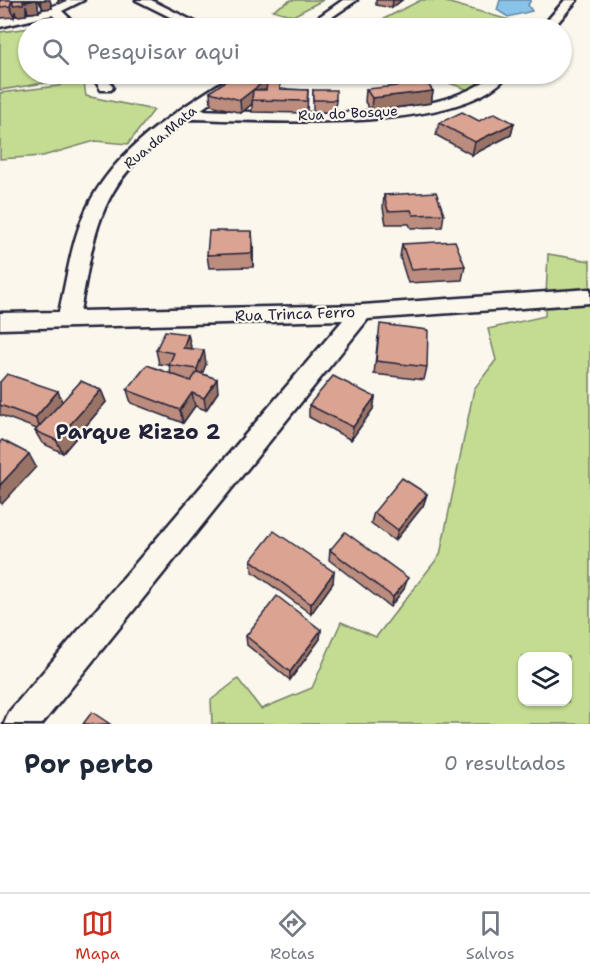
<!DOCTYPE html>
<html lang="pt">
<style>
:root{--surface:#fff;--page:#f2f2f3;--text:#1f2937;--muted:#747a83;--line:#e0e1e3;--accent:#c8321e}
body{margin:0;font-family:"Shantell Sans",sans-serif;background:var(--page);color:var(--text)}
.controls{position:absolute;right:18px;bottom:18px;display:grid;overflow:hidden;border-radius:12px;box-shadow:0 2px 4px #0004}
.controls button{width:54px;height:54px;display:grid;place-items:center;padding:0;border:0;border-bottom:2px solid var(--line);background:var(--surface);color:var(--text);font:30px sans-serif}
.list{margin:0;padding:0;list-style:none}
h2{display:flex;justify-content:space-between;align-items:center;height:78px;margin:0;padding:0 24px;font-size:26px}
h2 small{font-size:20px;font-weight:400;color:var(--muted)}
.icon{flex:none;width:33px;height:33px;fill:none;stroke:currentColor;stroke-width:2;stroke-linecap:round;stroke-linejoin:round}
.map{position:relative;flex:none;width:590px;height:724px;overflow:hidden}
.search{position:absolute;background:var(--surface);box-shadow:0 2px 4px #0004;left:18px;right:18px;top:18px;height:66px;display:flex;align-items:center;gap:15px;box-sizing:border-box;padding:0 21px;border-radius:33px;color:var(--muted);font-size:22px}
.sheet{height:168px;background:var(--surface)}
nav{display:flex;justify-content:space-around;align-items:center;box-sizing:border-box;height:84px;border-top:2px solid var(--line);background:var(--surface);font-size:16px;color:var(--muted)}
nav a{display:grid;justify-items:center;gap:3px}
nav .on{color:var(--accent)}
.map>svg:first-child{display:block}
.green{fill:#c4dc92;stroke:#737f66;stroke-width:1.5;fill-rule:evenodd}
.water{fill:#89c3e8;stroke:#6083a3;stroke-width:1.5}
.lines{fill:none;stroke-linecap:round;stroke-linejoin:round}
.street-casing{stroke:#22223b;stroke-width:5}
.street{fill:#fbf7ec;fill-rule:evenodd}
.wall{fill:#bc8d7e;stroke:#22223b;stroke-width:1.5}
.shaded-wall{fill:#997366;stroke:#22223b;stroke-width:1.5}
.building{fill:#dba492;stroke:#22223b;stroke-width:1.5}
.labels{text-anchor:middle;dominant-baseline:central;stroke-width:4.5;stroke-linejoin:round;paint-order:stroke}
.far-street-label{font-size:14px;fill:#22223b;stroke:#fbf7ec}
.street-label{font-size:15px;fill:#22223b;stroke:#fbf7ec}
.district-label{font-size:21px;font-weight:bold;fill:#22223b;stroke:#fbf7ec}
</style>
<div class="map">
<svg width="590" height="724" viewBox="0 0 590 724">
<rect width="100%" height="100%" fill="#fbf7ec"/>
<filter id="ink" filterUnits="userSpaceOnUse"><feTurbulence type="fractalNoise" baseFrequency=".0167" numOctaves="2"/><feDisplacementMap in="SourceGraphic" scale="12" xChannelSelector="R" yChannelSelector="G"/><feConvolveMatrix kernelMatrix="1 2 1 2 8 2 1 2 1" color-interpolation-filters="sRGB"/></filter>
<g filter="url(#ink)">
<g class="green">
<path d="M 291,0 L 323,0 L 293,16 L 273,10 Z"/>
<path d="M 421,0 L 439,0 L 534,27 L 366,28 Z"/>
<path d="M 46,26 L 49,28 L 28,28 L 28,74 L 59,74 L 57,81 L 0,90 L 0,32 Z"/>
<path d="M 423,74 L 489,74 L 469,90 Z"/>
<path d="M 79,76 L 84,83 L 86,96 L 154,110 L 128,144 L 95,141 L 43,156 L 0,159 L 0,93 L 58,86 Z"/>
<path d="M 548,254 L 590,261 L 590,724 L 212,724 L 211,700 L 238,679 L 261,709 L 312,688 L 341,622 L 376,637 L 440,555 L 474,389 L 496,360 L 488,329 L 545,316 ZM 522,656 L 568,656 L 568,702 L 522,702 Z"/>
</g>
<path class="water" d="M 500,0 L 531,0 L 528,5 L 532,11 L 508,17 L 497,10 Z"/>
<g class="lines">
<g class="street-casing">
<g id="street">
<path d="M 68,0 L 84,0 L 62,11 L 80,28 L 67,28 L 52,15 L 0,27 L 0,19 L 36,13 Z"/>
<path d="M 136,0 L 151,0 L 207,28 L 192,28 Z"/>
<path d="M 343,0 L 357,0 L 316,28 L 303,28 Z"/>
<path d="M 565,0 L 577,0 L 553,28 L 541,28 Z"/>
<path d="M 91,74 L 105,74 L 113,87 L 111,90 L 101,90 Z"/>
<path d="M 235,74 L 251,74 L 200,110 C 276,112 436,126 494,74 L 509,74 C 460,136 262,120 188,119 C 161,139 130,162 113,192 C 92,228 88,272 80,311 L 362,305 L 590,289 L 590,303 L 368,319 L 42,724 L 4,724 L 9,712 L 343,320 L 0,329 L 0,313 L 59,312 C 67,278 71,242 86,210 C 115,147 179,110 235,74 Z"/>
</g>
</g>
<use href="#street" class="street"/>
</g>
<g class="wall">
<path d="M 0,0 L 37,0 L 39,12 L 28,13 L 26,5 L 26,15 L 16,16 L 15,11 L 14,17 L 0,18 Z"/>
<path d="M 38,0 L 50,0 L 52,8 L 43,9 Z"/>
<path d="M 376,0 L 402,0 L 392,8 L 376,5 Z"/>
<path d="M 236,74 L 289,74 L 277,83 L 280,83 L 280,89 L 308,90 L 307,113 L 252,112 L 252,104 L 241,113 L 211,105 L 210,92 Z"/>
<path d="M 366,89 L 433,91 L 431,103 L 371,111 L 365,102 Z"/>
<path d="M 313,90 L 336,100 L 335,112 L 313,112 Z"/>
<path d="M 439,123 L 514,123 L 511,135 L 472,155 L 436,135 Z"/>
<path d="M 384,195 L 444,214 L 442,227 L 411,228 L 409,224 L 386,224 L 383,208 Z"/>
<path d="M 253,244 L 253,267 L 209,268 L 207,255 Z"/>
<path d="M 402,244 L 465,266 L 462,280 L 408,283 L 400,257 Z"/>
<path d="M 188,334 L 190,349 L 206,364 L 202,374 L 218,392 L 206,410 L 195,406 L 183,423 L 131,403 L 127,390 L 171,374 L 169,365 L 159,364 L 156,350 Z"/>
<path d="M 378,337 L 427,367 L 424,380 L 374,374 Z"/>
<path d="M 0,382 L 62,402 L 101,390 L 106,402 L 63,453 L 42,443 L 35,431 L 37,429 L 0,415 Z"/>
<path d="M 375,397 L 373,409 L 351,440 L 309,417 L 309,405 Z"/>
<path d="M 427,494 L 423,506 L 395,541 L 371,523 L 374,512 Z"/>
<path d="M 330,550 L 404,589 L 390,607 L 329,560 Z"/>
<path d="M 251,560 L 333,583 L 311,614 L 252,571 Z"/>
<path d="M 321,630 L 320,639 L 290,680 L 247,645 L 246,636 Z"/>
</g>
<g class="shaded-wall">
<path d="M 12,0 L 37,0 L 39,12 L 28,13 L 26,5 L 26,15 L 16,16 L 15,11 L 14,17 L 10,6 Z"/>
<path d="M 40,0 L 50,0 L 52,8 L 43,9 Z"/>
<path d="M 58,0 L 67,0 L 59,4 Z"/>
<path d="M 393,0 L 402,0 L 392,8 Z"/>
<path d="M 274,74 L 289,74 L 257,100 L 253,90 Z"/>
<path d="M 253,90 L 252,104 L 241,113 L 240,100 Z"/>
<path d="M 433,91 L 431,103 L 371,111 L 372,98 Z"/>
<path d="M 514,123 L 511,135 L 472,155 L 475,142 Z"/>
<path d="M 252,231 L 253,244 L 253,267 L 252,253 Z"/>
<path d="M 188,334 L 191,347 L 185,361 L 183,348 Z"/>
<path d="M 204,350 L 206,364 L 199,382 L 197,369 Z"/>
<path d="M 217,379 L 218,392 L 206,410 L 204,398 Z"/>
<path d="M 101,390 L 106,402 L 63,453 L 56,440 Z"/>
<path d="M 58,391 L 63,404 L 42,431 L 35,418 Z"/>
<path d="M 192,393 L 195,406 L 183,423 L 180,410 Z"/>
<path d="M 375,397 L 373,409 L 351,440 L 353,427 Z"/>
<path d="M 29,454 L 36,467 L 2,504 L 0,502 L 0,485 Z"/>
<path d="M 427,494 L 423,506 L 395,541 L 398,530 Z"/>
<path d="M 334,572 L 333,583 L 311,614 L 311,604 Z"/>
<path d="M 408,578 L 404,589 L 390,607 L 393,597 Z"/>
<path d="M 321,630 L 320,639 L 290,680 L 290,672 Z"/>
</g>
<g class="building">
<path d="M 0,0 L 12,0 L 10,6 L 0,7 Z"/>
<path d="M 13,0 L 23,0 L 23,4 L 13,5 Z"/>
<path d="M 25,0 L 36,0 L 25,2 Z"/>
<path d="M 236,74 L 274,74 L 253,90 L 266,90 L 267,83 L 280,83 L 280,89 L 308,90 L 307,101 L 252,100 L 253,90 L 240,100 L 210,92 Z"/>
<path d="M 427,83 L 433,91 L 372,98 L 366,89 Z"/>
<rect x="313" y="90" width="23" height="10"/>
<path d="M 462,112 L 479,121 L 495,113 L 514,123 L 475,142 L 439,123 Z"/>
<path d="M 436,192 L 444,214 L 413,215 L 411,210 L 388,211 L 384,195 Z"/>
<path d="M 209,231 L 252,231 L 252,253 L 207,255 Z"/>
<path d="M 455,241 L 465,266 L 411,270 L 402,244 Z"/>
<path d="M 380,324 L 428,330 L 427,367 L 376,361 Z"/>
<path d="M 165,331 L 188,334 L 183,348 L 204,350 L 197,369 L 169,365 L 174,353 L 156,350 Z"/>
<path d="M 147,365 L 191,381 L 197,372 L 217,379 L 204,398 L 192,393 L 180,410 L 127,390 Z"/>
<path d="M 7,374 L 58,391 L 35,418 L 0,405 L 0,382 Z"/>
<path d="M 333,376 L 375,397 L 353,427 L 309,405 Z"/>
<path d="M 81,381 L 101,390 L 56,440 L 35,431 Z"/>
<path d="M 2,440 L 29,454 L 0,485 L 0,442 Z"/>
<path d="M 402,478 L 427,494 L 398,530 L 374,512 Z"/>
<path d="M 274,531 L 334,572 L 311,604 L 251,560 Z"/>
<path d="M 345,532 L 408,578 L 393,597 L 330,550 Z"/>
<path d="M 277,596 L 321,630 L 290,672 L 246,636 Z"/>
<path d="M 92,712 L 110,724 L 83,724 Z"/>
</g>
</g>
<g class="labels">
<g class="far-street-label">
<text transform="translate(348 113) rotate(-3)">Rua do Bosque</text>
<text transform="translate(160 137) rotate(-40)">Rua da Mata</text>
</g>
<g class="street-label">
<text transform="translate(295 314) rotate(-2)">Rua Trinca Ferro</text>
</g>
<g class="district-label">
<text x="138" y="432">Parque Rizzo 2</text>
</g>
</g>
</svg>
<div class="controls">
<button><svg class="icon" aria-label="layers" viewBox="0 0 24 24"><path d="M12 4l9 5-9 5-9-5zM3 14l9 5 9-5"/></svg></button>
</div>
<div class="search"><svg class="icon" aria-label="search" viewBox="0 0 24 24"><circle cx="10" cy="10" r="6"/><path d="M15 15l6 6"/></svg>Pesquisar aqui</div>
</div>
<section class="sheet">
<h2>Por perto<small>0 resultados</small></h2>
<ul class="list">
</ul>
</section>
<nav>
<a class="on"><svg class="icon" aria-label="map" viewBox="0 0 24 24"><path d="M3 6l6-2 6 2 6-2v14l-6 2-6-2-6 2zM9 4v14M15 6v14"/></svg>Mapa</a>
<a><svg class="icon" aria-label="directions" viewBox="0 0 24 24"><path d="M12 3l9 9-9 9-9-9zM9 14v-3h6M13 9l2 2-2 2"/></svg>Rotas</a>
<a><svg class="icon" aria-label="saved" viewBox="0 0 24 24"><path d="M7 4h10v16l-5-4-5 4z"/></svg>Salvos</a>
</nav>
